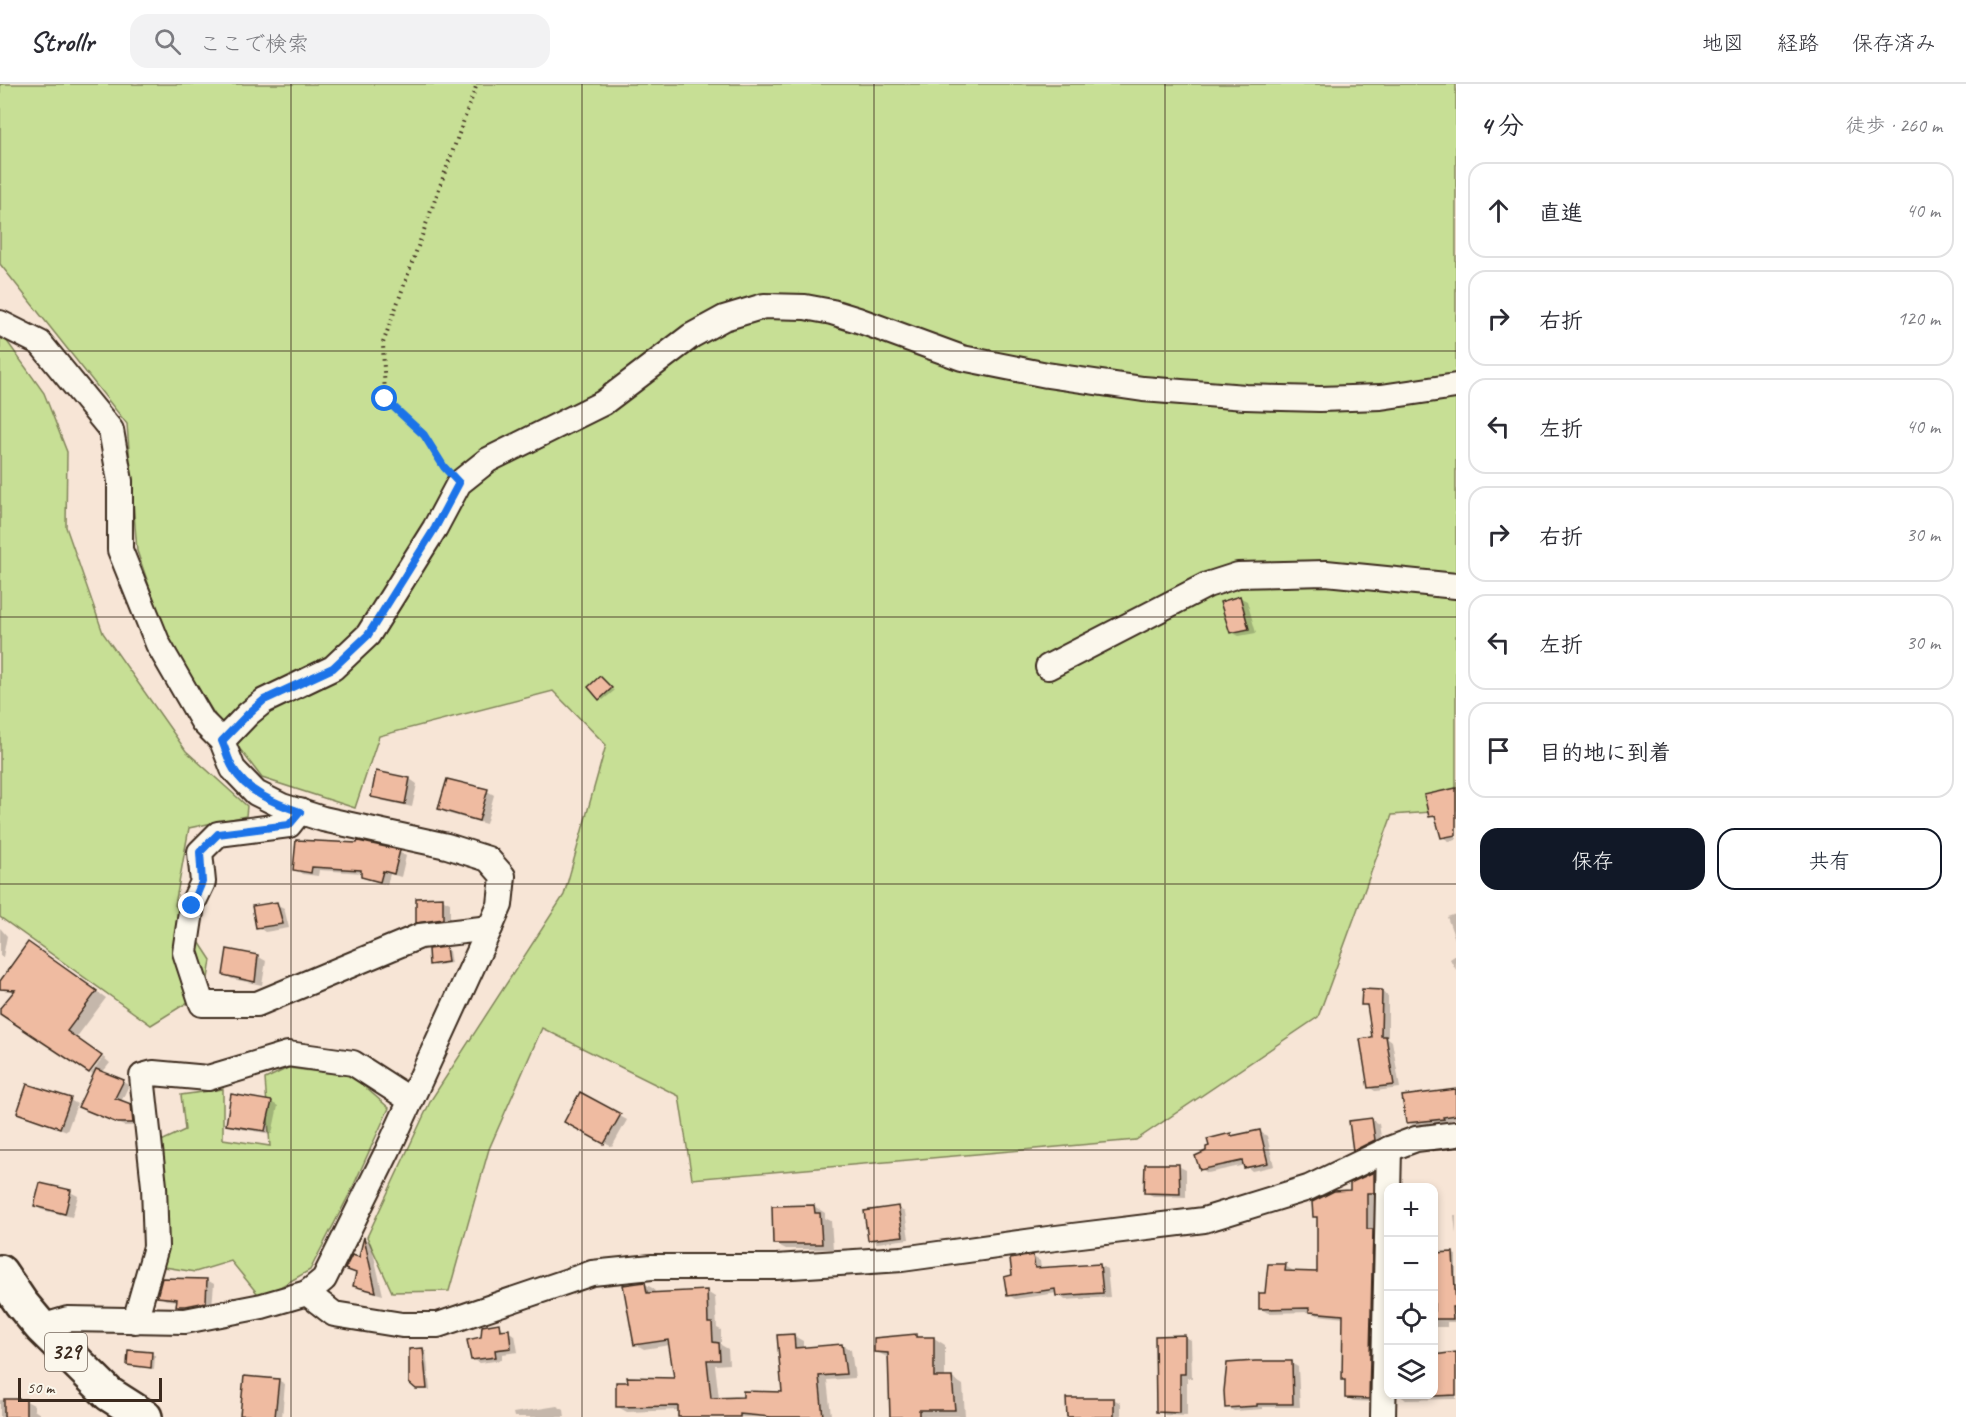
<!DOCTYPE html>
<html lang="ja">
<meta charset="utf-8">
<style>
:root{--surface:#fff;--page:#f2f2f3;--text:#2b2b33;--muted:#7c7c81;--line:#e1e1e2;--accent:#111827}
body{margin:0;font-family:Caveat,"Klee One",sans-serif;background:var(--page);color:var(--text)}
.controls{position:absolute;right:18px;bottom:18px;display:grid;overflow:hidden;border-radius:12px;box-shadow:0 3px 9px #0003}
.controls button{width:54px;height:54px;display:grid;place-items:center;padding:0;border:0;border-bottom:2px solid var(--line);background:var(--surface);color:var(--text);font:30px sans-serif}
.scale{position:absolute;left:18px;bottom:15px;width:144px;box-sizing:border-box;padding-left:6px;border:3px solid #3b2a1e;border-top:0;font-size:16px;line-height:21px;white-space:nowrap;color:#3b2a1e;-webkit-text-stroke:4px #fbf7ec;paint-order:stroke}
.stop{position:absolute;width:18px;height:18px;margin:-14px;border:4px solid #1a73e8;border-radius:50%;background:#fff}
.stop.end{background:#1a73e8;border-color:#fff;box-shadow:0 2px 6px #0008}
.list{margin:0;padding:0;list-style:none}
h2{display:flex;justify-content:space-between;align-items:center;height:78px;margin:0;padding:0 24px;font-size:26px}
h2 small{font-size:20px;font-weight:400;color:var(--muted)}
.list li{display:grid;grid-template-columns:39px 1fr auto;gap:18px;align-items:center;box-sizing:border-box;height:96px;margin:0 12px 12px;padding:0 12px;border:2px solid var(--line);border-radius:18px}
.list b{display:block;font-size:22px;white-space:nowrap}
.list em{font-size:20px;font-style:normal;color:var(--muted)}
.actions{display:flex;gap:12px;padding:18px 24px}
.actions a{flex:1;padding:14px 0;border:2px solid var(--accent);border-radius:18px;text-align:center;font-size:21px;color:var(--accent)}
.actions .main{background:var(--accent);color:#fff}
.icon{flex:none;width:33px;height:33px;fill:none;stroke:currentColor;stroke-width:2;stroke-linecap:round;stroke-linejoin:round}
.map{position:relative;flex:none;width:1456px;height:1333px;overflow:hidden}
header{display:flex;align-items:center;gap:36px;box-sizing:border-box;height:84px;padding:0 30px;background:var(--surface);border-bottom:2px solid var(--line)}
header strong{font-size:28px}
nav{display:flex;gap:33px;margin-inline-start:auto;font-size:21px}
.search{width:420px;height:54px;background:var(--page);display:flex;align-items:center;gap:15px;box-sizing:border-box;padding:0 21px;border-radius:18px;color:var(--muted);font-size:22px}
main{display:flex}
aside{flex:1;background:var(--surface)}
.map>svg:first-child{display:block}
.green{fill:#c7df95;stroke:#81845a;stroke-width:1.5}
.shadow{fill:#0003}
.building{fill:#efbba1;stroke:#3b2a1e;stroke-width:1.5}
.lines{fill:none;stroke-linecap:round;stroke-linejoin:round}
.minor-casing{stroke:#3b2a1e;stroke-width:28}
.highway-casing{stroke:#3b2a1e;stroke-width:38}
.path{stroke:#3b2a1e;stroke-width:4;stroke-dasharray:1.5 4.5;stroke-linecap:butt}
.minor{stroke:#fbf7ec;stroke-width:24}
.highway{stroke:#fbf7ec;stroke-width:33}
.route{stroke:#1a73e8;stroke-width:8}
.grid{fill:none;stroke:#3b2a1e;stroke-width:1.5;stroke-opacity:0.55}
.labels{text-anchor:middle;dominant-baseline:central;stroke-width:6;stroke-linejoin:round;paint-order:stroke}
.shield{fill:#fbf7ec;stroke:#75685c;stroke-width:1.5}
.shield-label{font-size:22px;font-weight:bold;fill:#3b2a1e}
</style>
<header>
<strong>Strollr</strong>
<div class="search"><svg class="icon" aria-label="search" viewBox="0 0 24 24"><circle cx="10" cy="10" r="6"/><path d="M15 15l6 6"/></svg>ここで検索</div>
<nav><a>地図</a><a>経路</a><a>保存済み</a></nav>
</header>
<main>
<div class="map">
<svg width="1456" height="1333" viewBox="0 0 1456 1333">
<rect width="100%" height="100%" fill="#f7e5d6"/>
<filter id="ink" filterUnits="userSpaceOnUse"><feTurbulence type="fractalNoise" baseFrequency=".0167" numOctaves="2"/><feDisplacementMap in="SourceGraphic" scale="12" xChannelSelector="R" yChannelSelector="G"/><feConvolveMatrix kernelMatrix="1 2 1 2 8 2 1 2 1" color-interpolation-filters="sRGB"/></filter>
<g filter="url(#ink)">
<g class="green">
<path d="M 0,0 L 1456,0 L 1456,726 L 1392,731 L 1318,933 L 1136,1056 L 692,1095 L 679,1012 L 542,944 L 489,1065 L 449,1207 L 392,1208 L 367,1153 L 431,1016 L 564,811 L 606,661 L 553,607 L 379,652 L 355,724 L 262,694 L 220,639 L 167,554 L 137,467 L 127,340 L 0,180 Z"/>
<path d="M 0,251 L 4,253 L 44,309 L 67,368 L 66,443 L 103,549 L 186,667 L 247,722 L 246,732 L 189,744 L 175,821 L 211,876 L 206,907 L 151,941 L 0,833 Z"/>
<path d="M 288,984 L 352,992 L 389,1024 L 351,1107 L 310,1186 L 261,1214 L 231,1177 L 195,1188 L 159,1182 L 157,1059 L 185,1046 L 181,1011 L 223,1005 L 223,1055 L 270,1062 L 265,995 Z"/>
</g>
<g class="shadow">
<path d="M 1239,513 L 1247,517 L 1256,549 L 1239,552 L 1231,548 Z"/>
<path d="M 600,594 L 614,607 L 603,616 L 600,614 Z"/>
<path d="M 410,695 L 417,700 L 412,723 L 380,716 L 373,712 Z"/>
<path d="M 1454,706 L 1456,707 L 1456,756 L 1449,757 L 1442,753 L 1438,736 L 1430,732 Z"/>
<path d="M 487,707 L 494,711 L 486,740 L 446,729 L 439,725 Z"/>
<path d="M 399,768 L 406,772 L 401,793 L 390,790 L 387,801 L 370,796 L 362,792 L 362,789 L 319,786 L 318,792 L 302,790 L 295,785 Z"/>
<path d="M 442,815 L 450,819 L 450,838 L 424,842 L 417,838 Z"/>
<path d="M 276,820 L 284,824 L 289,844 L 265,848 L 258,843 Z"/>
<path d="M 1456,830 L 1456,858 L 1447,833 Z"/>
<path d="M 0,844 L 7,852 L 3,873 L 0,872 Z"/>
<path d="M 38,865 L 106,914 L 76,954 L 0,928 L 28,893 Z"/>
<path d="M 446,865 L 449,867 L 451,879 L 434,882 L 431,880 Z"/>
<path d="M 228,867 L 259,873 L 266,877 L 262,901 L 232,895 L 225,891 Z"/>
<path d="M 1456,871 L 1456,886 L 1450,875 Z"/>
<path d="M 1382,908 L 1388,912 L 1388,954 L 1392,957 L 1400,1004 L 1375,1007 L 1369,1003 L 1374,955 L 1369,924 L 1363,920 Z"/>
<path d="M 103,973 L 110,979 L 102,989 L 129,1001 L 121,1018 L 137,1025 L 138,1042 L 124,1042 L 86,1026 L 95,991 L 91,989 Z"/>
<path d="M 1456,1007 L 1456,1035 L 1450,1036 L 1450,1039 L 1415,1042 L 1408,1038 L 1404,1013 Z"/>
<path d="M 580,1010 L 627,1036 L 612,1063 L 566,1037 Z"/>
<path d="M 70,1016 L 77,1020 L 67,1047 L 19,1029 Z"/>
<path d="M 271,1018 L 278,1022 L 272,1050 L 235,1044 L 227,1040 Z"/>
<path d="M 1371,1036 L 1379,1040 L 1382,1060 L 1361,1070 L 1354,1066 Z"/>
<path d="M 1260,1048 L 1267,1052 L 1274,1082 L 1252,1087 L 1245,1081 L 1208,1089 L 1201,1085 L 1211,1064 L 1230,1051 L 1234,1053 Z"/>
<path d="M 1178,1082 L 1186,1086 L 1186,1113 L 1153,1112 L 1145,1108 Z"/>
<path d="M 1374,1090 L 1381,1093 L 1376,1318 L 1353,1317 L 1346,1313 L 1344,1234 L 1317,1231 L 1311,1228 L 1268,1229 L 1261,1225 L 1266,1211 L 1285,1182 L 1292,1186 L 1292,1189 L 1318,1189 L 1318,1134 L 1315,1132 L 1352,1107 L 1352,1100 Z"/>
<path d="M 70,1108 L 78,1112 L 72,1133 L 42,1126 L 35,1122 Z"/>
<path d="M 814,1122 L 825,1129 L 825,1134 L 831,1137 L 833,1165 L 786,1165 L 774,1159 Z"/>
<path d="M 897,1124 L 905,1128 L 909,1155 L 877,1159 L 870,1155 Z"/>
<path d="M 1454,1131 L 1456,1131 L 1456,1150 Z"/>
<path d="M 365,1155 L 371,1159 L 383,1211 L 361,1205 L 354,1201 Z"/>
<path d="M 1434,1170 L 1453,1170 L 1456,1171 L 1456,1238 L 1447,1238 L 1447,1243 L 1434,1243 Z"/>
<path d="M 1033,1173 L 1040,1177 L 1041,1185 L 1099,1181 L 1107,1185 L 1110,1213 L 1065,1216 L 1057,1209 L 1015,1215 L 1008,1211 L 1013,1192 Z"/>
<path d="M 207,1196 L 214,1200 L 212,1222 L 185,1225 L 178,1221 L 178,1217 L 166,1216 L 159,1212 Z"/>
<path d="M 645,1200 L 654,1205 L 655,1210 L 707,1208 L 715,1213 L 717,1244 L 721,1246 L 721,1261 L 728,1265 L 729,1280 L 715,1281 L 719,1315 L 784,1310 L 794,1252 L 803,1257 L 803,1265 L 842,1261 L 851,1266 L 855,1294 L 827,1296 L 831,1331 L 834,1333 L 680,1333 L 679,1326 L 627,1328 L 618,1323 L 676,1296 L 670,1261 L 644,1265 L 635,1260 Z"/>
<path d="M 498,1241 L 506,1247 L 515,1251 L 518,1268 L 502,1270 L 502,1276 L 480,1279 L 472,1275 Z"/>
<path d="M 915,1252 L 921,1255 L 934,1254 L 945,1261 L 945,1295 L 952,1294 L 963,1301 L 965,1332 L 892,1333 L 889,1274 L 875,1267 Z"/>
<path d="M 1184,1252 L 1191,1256 L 1192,1294 L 1187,1294 L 1187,1332 L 1165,1331 L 1157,1327 Z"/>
<path d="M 423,1266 L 426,1267 L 430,1306 L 420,1306 L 416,1304 Z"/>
<path d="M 129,1268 L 155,1271 L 154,1285 L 129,1281 Z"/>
<path d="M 1456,1270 L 1456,1315 L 1406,1316 L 1399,1311 L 1434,1310 L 1434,1273 Z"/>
<path d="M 1291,1279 L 1298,1283 L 1300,1323 L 1263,1323 L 1263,1325 L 1234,1327 L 1227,1323 Z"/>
<path d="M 278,1296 L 285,1300 L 282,1333 L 246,1333 L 242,1331 Z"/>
<path d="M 1113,1315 L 1121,1319 L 1121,1333 L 1069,1333 Z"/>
<path d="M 0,1316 L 26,1317 L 34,1321 L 34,1326 L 40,1330 L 40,1333 L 0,1333 Z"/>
<path d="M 557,1322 L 564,1326 L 565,1333 L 514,1333 L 513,1329 Z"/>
</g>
<g class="building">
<path d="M 1240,512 L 1249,545 L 1230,549 L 1220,518 Z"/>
<path d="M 600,592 L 612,604 L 599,616 L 588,603 Z"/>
<path d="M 376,687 L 410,694 L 405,720 L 371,713 Z"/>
<path d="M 447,695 L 488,705 L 479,737 L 438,725 Z"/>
<path d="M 1456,704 L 1456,751 L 1441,754 L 1435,732 L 1429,733 L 1424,711 Z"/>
<path d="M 296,756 L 357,759 L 358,757 L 400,766 L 394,790 L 383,787 L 380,798 L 361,793 L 361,786 L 312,783 L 311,789 L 293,786 Z"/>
<path d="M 443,813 L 443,835 L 416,839 L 416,814 Z"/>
<path d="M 277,818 L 283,840 L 256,844 L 252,822 Z"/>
<path d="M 28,858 L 97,907 L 67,947 L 102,972 L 89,989 L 0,930 L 0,924 L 15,906 L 0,905 L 0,897 Z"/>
<path d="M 446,863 L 448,878 L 429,881 L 428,865 Z"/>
<path d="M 227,865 L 258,871 L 255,898 L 223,891 Z"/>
<path d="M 1362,905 L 1382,906 L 1381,952 L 1386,952 L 1394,1001 L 1368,1004 L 1360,955 L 1372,953 L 1367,921 L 1361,921 Z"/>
<path d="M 96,985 L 124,996 L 115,1014 L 131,1020 L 133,1039 L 117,1039 L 78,1023 Z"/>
<path d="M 27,1000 L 71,1014 L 60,1044 L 17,1029 Z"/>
<path d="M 1456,1005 L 1456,1031 L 1443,1033 L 1444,1035 L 1406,1039 L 1402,1012 Z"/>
<path d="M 580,1008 L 621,1030 L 604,1060 L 564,1038 Z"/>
<path d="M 231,1010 L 272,1017 L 265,1047 L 226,1041 Z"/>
<path d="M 1372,1034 L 1375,1056 L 1353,1067 L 1349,1037 Z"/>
<path d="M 1260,1046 L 1268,1079 L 1244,1084 L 1242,1077 L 1200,1086 L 1195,1072 L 1206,1067 L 1206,1063 L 1209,1062 L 1207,1055 L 1231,1049 L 1231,1052 Z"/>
<path d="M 1145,1080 L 1179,1080 L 1180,1110 L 1144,1109 Z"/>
<path d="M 1374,1088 L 1374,1109 L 1367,1109 L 1367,1145 L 1373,1145 L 1369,1315 L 1345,1314 L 1345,1296 L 1342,1296 L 1343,1231 L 1309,1228 L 1309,1224 L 1259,1225 L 1259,1209 L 1265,1209 L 1268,1180 L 1286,1180 L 1285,1187 L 1317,1188 L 1317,1133 L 1313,1133 L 1312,1118 L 1334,1107 L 1350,1106 L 1350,1099 Z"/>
<path d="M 40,1099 L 71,1106 L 65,1130 L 34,1122 Z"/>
<path d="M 814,1121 L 815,1129 L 820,1129 L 822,1160 L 773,1160 L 772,1122 Z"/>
<path d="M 898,1122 L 903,1152 L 868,1156 L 864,1127 Z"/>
<path d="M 364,1153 L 369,1177 L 376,1208 L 353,1202 L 356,1189 L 345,1185 L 352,1171 L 359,1173 Z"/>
<path d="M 1453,1168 L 1456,1223 L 1452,1223 L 1453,1235 L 1434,1235 L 1434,1169 Z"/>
<path d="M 1033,1171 L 1035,1184 L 1100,1180 L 1103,1209 L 1056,1212 L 1055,1205 L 1007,1212 L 1004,1193 L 1012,1191 L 1010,1175 Z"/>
<path d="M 162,1194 L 207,1195 L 206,1218 L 186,1222 L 176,1222 L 177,1215 L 157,1213 Z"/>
<path d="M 645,1198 L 647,1209 L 707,1206 L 708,1239 L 712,1239 L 713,1258 L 719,1259 L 720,1276 L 707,1276 L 711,1314 L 743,1313 L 743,1307 L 782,1308 L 777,1251 L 794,1250 L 795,1264 L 842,1260 L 846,1290 L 819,1292 L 823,1333 L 771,1333 L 740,1330 L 740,1333 L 678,1333 L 678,1322 L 616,1323 L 616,1298 L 628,1298 L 627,1293 L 674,1294 L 668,1256 L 634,1261 L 623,1201 Z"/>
<path d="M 499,1239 L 500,1246 L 509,1245 L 511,1264 L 495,1266 L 496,1273 L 471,1276 L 467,1256 L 481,1253 L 482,1242 Z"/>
<path d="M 916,1250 L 916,1253 L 934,1253 L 934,1293 L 952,1293 L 955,1326 L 919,1326 L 919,1333 L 890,1333 L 888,1269 L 874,1268 L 874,1254 Z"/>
<path d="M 1185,1251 L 1185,1290 L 1180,1290 L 1180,1329 L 1156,1328 L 1155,1252 Z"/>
<path d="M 423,1264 L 427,1305 L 416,1305 L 409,1299 L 409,1265 Z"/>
<path d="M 128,1266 L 152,1268 L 151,1284 L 127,1281 Z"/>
<path d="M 1456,1268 L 1456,1311 L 1434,1312 L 1434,1271 Z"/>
<path d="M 1255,1277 L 1292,1277 L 1293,1320 L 1257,1320 L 1257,1322 L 1225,1324 L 1224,1307 L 1227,1279 Z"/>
<path d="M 244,1292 L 279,1295 L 275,1333 L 240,1331 Z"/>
<path d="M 1066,1314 L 1114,1314 L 1114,1333 L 1067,1333 Z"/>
<rect x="4" y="1315" width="22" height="18"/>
</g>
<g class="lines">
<g class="minor-casing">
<g id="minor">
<path d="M 0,239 L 40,259 L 111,346 L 120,397 L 120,466 L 158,560 L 203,638 L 222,657 L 233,685 L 256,709 L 282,722 L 323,735 L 447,762 L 488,775 L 503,792 L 500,821 L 490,844 L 388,1066 L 324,1195 L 307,1209 L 262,1222 L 185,1237 L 68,1235 L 41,1243"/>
<path d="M 1048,583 L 1207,501 L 1238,491 L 1326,489 L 1456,502"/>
<path d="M 222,657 L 248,630 L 264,617 L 333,584 L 368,551 L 435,444 L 459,399 L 488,376 L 603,319 L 691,252 L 724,234 L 764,222 L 805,223 L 832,228 L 858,236 L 962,274 L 1047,291 L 1143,305 L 1245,313 L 1320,315 L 1381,313 L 1456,302"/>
<path d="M 300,727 L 289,741 L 218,750 L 200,768 L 203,798 L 192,821 L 185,868 L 202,920 L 257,920 L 420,852 L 490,844"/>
<path d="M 307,1209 L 334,1230 L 402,1241 L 438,1241 L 592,1189 L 652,1183 L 776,1183 L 902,1175 L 1048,1155 L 1204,1136 L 1308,1104 L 1389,1065 L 1416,1055 L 1456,1050"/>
<path d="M 135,1237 L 156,1163 L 154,1102 L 142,992 L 153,989 L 208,994 L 288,970 L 353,979 L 409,1015"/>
<path d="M 1383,1333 L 1389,1065"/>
</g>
</g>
<g class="highway-casing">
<path id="highway" d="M 0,1188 L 21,1219 L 41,1243 L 109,1310 L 145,1333"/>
</g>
<path class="path" d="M 446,385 L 424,351 L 385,315 L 383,259 L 477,0"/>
<use href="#minor" class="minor"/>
<use href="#highway" class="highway"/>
</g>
</g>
<g class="lines" filter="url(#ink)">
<path class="route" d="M 192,822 L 202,798 L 200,768 L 218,750 L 289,741 L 300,728 C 275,719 246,708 233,684 C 228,676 226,666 222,657 L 248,630 L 264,616 L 333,584 L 368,551 L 435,444 L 459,399 L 444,383 L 424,351 L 385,315"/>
</g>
<path class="grid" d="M 291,0 L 291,1333M 582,0 L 582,1333M 874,0 L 874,1333M 1165,0 L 1165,1333M 0,267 L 1456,267M 0,533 L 1456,533M 0,800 L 1456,800M 0,1066 L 1456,1066"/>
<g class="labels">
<rect class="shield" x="45" y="1249" width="42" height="38" rx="4.5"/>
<g class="shield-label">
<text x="66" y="1268">329</text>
</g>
</g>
</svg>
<div class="controls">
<button>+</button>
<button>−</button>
<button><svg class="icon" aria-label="locate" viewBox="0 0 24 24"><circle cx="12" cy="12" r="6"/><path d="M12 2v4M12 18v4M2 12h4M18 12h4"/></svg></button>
<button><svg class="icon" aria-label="layers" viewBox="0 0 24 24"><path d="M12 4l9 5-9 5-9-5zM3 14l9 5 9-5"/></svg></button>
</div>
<div class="scale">50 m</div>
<div class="stop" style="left:385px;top:315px"></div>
<div class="stop end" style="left:192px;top:822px"></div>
</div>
<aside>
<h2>4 分<small>徒歩 · 260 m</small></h2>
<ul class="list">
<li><svg class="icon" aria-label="ahead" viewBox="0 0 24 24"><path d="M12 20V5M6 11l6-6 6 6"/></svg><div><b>直進</b></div><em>40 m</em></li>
<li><svg class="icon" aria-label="right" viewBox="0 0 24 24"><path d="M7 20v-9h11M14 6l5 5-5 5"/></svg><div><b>右折</b></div><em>120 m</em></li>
<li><svg class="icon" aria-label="left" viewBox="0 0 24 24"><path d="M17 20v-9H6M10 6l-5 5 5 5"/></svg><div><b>左折</b></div><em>40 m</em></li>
<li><svg class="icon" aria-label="right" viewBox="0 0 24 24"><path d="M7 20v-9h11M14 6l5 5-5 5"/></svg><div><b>右折</b></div><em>30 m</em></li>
<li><svg class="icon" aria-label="left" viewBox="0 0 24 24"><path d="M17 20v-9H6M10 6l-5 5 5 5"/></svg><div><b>左折</b></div><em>30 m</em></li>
<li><svg class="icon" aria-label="arrive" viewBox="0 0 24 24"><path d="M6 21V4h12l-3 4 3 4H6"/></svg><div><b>目的地に到着</b></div></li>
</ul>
<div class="actions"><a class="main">保存</a><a>共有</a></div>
</aside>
</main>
